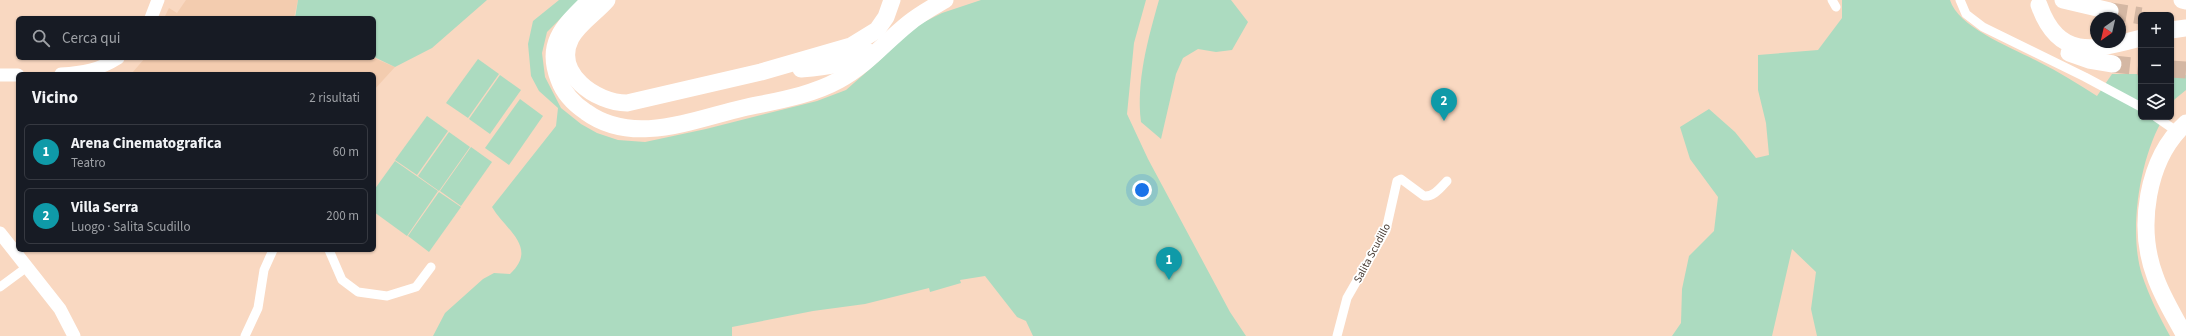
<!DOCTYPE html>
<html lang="it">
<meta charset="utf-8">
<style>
:root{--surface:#171b24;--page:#242831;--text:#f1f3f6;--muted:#9ea1a6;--line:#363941;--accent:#d5978a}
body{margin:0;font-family:"Source Sans 3",sans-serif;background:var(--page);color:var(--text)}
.controls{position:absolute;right:12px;top:12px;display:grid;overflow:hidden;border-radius:6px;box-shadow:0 1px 3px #0004}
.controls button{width:36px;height:36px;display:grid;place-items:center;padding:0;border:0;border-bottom:1px solid var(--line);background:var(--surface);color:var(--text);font:20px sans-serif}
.compass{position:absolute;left:2090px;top:12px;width:36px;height:36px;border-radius:50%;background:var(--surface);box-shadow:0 1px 3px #0004;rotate:214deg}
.you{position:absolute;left:1142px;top:190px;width:14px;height:14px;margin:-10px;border:3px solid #fff;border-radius:50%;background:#1a73e8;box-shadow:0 0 0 6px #1a73e833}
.badge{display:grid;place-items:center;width:26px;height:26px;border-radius:50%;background:var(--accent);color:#fff;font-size:13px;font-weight:700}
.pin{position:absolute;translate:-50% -33px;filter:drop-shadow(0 1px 2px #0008)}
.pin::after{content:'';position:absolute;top:21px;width:14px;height:12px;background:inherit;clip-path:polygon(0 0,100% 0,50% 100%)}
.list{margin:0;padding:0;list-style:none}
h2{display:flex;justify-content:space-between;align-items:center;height:52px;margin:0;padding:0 16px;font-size:17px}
h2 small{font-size:13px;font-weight:400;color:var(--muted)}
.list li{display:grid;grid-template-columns:26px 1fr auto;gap:12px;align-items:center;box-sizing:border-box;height:56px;margin:0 8px 8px;padding:0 8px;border:1px solid var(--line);border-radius:6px}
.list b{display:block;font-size:15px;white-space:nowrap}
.list p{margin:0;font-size:13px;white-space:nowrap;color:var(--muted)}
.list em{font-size:13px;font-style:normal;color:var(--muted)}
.icon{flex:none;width:22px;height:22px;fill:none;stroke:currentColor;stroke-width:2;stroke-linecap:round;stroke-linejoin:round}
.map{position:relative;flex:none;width:2186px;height:336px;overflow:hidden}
.search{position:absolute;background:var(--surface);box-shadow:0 1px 3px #0004;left:16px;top:16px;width:360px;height:44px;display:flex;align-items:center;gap:10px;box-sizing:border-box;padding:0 14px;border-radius:6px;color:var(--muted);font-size:15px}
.panel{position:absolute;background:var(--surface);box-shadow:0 1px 3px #0004;left:16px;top:72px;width:360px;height:180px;border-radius:6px}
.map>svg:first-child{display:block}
.built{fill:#f3ccaf}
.green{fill:#acdbc0}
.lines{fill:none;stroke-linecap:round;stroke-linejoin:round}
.motorway-tunnel{stroke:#d4b7a3;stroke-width:17;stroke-dasharray:17 8;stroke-linecap:butt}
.minor{stroke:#fff;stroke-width:9}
.secondary{stroke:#fff;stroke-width:13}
.motorway{stroke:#fff;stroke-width:17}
.labels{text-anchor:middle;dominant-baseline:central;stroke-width:3.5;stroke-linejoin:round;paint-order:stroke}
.street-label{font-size:11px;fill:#42352c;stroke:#fff}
</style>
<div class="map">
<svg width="2186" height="336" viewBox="0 0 2186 336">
<rect width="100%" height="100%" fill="#f9d8c1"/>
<g class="built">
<path d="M 186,0 L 298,0 L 294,18 L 164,18 L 169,8 L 177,13 Z"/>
<path d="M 145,58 L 374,58 L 395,67 L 374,90 L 374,74 L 132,73 Z"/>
</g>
<g class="green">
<path d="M 298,0 L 487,0 L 432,48 L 395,67 L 374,57 L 374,18 L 295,18 Z"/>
<path d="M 559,0 L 579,0 L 547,32 L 542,53 L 545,77 L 561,108 L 581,124 L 597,133 L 618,140 L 645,142 L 706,129 L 817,101 L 846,90 L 879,61 L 914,27 L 942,13 L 981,0 L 1146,0 L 1134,43 L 1127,114 L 1148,159 L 1230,312 L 1246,336 L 1033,336 L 1026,321 L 1017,317 L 985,276 L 960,280 L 961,283 L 930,292 L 929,288 L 865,304 L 813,311 L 732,327 L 732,336 L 433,336 L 445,313 L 483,279 L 494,273 L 510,274 C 539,247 505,230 492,207 L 556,126 L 558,108 L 539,91 L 531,76 L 528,44 L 533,21 Z"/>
<path d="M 1159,0 L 1231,0 L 1248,22 L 1232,50 L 1216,52 L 1198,49 L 1183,58 L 1176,74 L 1161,139 L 1141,122 C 1136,81 1148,39 1159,0 Z"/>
<path d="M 1842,0 L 1950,0 C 1958,28 2015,49 2039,62 C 2059,72 2078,84 2097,96 L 2112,74 L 2141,74 L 2141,117 L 2164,117 C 2140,156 2128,231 2142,275 C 2149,296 2159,316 2170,336 L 1817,336 L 1811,309 L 1816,272 L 1792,249 L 1772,336 L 1672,336 L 1681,323 L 1682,289 L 1689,256 L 1714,231 L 1718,197 L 1690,159 L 1680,127 L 1709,109 L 1735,132 L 1756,158 L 1769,155 L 1766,123 L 1758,90 L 1758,55 L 1818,50 L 1842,18 Z"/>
<path d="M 478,59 L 499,74 L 468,118 L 446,103 Z"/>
<path d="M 500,75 L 521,90 L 490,134 L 469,119 Z"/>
<path d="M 2171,75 L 2186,75 L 2186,90 L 2175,99 L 2171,105 Z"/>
<path d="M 520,99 L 543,116 L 509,165 L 485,148 Z"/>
<path d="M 427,116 L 448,131 L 417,175 L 395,160 Z"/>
<path d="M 449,132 L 470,147 L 439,191 L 418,176 Z"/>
<path d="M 471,147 L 492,162 L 461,206 L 440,191 Z"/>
<path d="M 395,161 L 438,191 L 407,236 L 374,212 L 374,190 Z"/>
<path d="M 439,192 L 461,207 L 429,252 L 408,236 Z"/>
</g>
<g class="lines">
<g class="motorway-tunnel">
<path d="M 2110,11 L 2141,16"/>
<path d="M 2113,64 L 2141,67"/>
<path d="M 2171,69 L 2186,70"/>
</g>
<g class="minor">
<path d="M 1832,0 L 1836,7"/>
<path d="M 1960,0 L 1966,14 L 1983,27 L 2085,77 L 2141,107"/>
<path d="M 2156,117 L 2172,128"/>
<path d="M 329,250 L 342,280 L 358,292 L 387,296 L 416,287 L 431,267"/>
<path d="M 0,287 L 23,270"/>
<path d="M 245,336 L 258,308 L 264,270 L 273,250"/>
<path d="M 1337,336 L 1347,298 L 1386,230 L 1397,181 L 1401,179 L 1424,196 C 1434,197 1440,188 1447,181"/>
</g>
<g class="secondary">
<path d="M 151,18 L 158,0"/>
<path d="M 61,74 C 83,73 99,70 118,58"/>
<path d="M 0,75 L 18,75"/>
<path d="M 0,233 L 60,309 L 74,336"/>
</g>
<g class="motorway">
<path d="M 590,0 C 565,25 544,42 559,80 C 564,94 574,104 586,112 C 633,146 692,120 743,108 C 775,101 810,96 839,80 C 867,65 885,42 909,23 C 920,14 933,7 945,0"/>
<path d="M 607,0 C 596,13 579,23 571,38 C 553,73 596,103 627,103 L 761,72 L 851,46 L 877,30 L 886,17 L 892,0"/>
<path d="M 2063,0 L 2110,11"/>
<path d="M 2182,0 L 2186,1"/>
<path d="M 2039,5 C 2059,61 2095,50 2141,38"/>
<path d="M 2171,30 L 2186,28"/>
<path d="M 2069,53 L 2089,60 L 2113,64"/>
<path d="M 801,69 C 826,67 847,65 867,51"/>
<path d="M 2185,336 C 2175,317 2162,297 2155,276 C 2137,228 2146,159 2186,123"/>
</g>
</g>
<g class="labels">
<g class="street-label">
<text transform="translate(1372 253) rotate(-62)">Salita Scudillo</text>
</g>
</g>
</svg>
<div class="controls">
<button>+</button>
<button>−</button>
<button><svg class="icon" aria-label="layers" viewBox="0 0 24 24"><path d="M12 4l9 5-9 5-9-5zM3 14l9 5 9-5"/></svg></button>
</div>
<svg class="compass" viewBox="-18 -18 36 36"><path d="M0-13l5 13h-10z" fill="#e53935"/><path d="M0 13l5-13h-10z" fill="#9ea1a6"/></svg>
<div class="you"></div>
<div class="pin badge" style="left:1169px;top:280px;background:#0f9aa8">1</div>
<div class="pin badge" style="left:1444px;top:121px;background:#0f9aa8">2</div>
<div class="search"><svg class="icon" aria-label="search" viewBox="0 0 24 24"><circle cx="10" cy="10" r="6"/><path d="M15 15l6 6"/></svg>Cerca qui</div>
<section class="panel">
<h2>Vicino<small>2 risultati</small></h2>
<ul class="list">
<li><span class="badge" style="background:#0f9aa8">1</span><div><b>Arena Cinematografica</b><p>Teatro</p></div><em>60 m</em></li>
<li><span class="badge" style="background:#0f9aa8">2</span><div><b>Villa Serra</b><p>Luogo · Salita Scudillo</p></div><em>200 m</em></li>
</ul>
</section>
</div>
